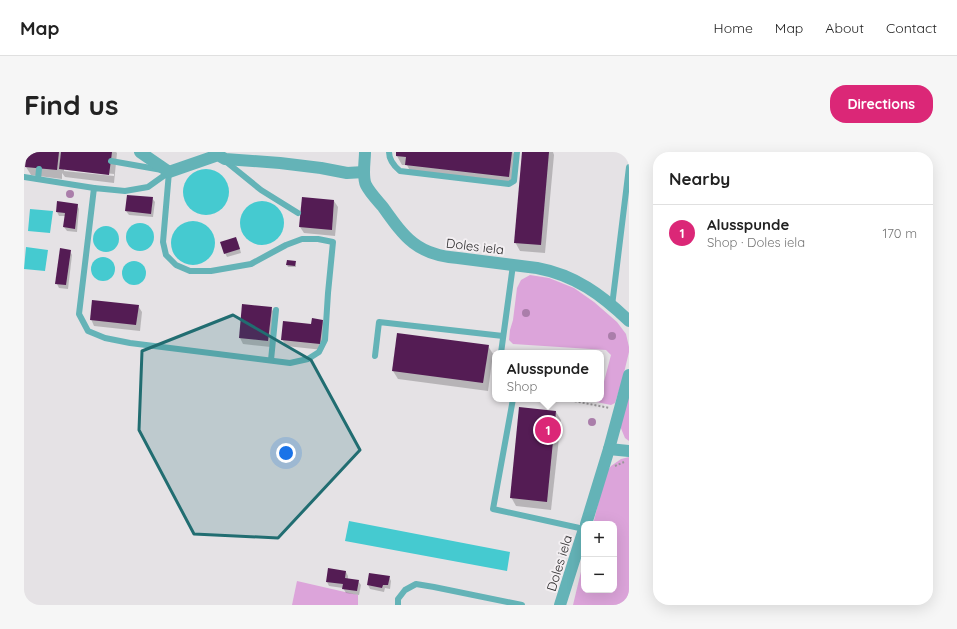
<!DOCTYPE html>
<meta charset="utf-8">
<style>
:root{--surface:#fff;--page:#f6f6f6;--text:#222;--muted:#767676;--line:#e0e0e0;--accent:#db2777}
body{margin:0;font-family:Quicksand,sans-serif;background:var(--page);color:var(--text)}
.controls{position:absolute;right:12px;bottom:12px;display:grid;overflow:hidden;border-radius:8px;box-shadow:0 4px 16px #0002}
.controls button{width:36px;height:36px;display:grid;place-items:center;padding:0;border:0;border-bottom:1px solid var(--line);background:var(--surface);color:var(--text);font:20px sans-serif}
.you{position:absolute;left:262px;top:301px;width:14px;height:14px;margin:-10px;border:3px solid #fff;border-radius:50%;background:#1a73e8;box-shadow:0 0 0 6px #1a73e833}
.badge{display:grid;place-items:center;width:26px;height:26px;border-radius:50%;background:var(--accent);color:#fff;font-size:13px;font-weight:700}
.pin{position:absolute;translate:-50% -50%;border:2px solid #fff;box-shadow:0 1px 4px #0006}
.popup{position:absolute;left:468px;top:198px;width:112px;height:52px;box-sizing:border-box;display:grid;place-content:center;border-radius:8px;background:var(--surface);filter:drop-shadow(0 1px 3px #0005);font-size:13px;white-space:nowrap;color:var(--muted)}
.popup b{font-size:15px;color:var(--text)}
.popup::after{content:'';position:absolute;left:50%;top:100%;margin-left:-8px;border:8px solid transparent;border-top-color:var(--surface)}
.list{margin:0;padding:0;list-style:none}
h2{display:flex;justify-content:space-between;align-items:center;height:52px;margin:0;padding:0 16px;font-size:17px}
h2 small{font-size:13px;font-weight:400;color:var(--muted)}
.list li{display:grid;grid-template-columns:26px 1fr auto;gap:12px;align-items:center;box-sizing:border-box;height:56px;padding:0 16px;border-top:1px solid var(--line)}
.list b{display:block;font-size:15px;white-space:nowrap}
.list p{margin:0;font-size:13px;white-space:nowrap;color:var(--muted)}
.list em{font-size:13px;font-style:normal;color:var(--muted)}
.map{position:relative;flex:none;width:605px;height:453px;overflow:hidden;border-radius:16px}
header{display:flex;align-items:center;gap:24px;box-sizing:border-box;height:56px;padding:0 20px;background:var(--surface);border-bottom:1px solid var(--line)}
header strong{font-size:19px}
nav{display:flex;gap:22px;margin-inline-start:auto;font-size:14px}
.intro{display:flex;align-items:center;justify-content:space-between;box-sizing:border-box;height:96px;padding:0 24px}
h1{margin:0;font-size:28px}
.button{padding:10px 18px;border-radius:16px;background:var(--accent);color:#fff;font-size:14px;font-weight:700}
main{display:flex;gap:24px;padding:0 24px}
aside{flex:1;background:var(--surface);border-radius:16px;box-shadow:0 4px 16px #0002}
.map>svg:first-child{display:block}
.green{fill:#dca4da}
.water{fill:#45cad0}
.shadow{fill:#0003;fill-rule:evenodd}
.building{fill:#541c54}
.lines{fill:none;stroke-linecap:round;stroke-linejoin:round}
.path{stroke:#999799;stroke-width:2;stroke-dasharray:2 2;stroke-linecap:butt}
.service{stroke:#64b3b7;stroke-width:6}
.minor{stroke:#64b3b7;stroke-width:12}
.tertiary{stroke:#64b3b7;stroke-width:12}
.tree{fill:#aa7eaa}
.marked{fill:#216d71;fill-opacity:0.2;stroke:#216d71;stroke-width:3;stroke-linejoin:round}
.labels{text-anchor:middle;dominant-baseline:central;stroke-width:4;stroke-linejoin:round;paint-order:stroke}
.street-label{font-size:13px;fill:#282728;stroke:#f3eff2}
</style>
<header>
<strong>Map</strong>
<nav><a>Home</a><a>Map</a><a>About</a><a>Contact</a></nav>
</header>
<div class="intro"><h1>Find us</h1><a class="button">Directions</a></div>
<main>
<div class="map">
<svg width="605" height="453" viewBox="0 0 605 453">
<rect width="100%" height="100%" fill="#e5e2e5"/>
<g class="green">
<path d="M 506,123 L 525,126 L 550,136 L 570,150 L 593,170 L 602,182 L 605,195 L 605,200 L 598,229 L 591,251 L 587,253 L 558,247 L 577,247 L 577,241 L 587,203 L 582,198 L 489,192 L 485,188 L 486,178 L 489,168 L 493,136 L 497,128 Z"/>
<path d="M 605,241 L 605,289 L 601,286 L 596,274 Z"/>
<path d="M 605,305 L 605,453 L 549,453 L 560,407 L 560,438 L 590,438 L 590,372 L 569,372 L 582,321 L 587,314 L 597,307 Z"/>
<path d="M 273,429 L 334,443 L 334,453 L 268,453 Z"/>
</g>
<g class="water">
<circle cx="182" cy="40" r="23"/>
<circle cx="238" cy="71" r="22"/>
<path d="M 6,57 L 29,59 L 26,81 L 4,79 Z"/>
<circle cx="169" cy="91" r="22"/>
<circle cx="116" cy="85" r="14"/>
<circle cx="82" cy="87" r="13"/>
<path d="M 2,95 L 24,98 L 21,119 L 0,117 Z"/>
<circle cx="79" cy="117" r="12"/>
<circle cx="110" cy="121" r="12"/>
<path d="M 325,369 L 486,400 L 483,419 L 321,389 Z"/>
</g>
<g class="shadow">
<path d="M 4,0 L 92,0 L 93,1 L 90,31 L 41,25 L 38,21 L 38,27 L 7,23 L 2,15 ZM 40,17 L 90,22 L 90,24 L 40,19 Z"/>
<path d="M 373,0 L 489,0 L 492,6 L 489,33 L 387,21 L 383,13 L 378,13 L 373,4 Z"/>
<path d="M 499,0 L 529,0 L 530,3 L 521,101 L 496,99 L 491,90 Z"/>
<path d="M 128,46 L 131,50 L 129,65 L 105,63 L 102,59 Z"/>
<path d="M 310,49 L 314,55 L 311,84 L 280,81 L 276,75 Z"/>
<path d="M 53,53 L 55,57 L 53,80 L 43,79 L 40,75 L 42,64 L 35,64 L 33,60 Z"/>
<path d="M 211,86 L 214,90 L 217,101 L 203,105 L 201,101 Z"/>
<path d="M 46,99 L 48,103 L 44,137 L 35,136 L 33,132 Z"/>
<path d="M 271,110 L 272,112 L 272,115 L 264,115 L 263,113 Z"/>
<path d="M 114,154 L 118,160 L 116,179 L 70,174 L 67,167 Z"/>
<path d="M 247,156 L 251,162 L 247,195 L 219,192 L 216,186 Z"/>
<path d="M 298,169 L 302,175 L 299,198 L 262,194 L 258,187 Z"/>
<path d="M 464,194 L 469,202 L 464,239 L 374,227 L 369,219 Z"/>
<path d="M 532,260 L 537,268 L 527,358 L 492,354 L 487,345 Z"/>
<path d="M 322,420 L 324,424 L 324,427 L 334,429 L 337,433 L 335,443 L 322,441 L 319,436 L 305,434 L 303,430 Z"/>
<path d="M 365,425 L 367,429 L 366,437 L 361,436 L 360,440 L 346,437 L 344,433 Z"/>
</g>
<g class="building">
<path d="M 3,0 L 35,0 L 33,18 L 1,15 Z"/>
<path d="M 37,0 L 88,0 L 85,23 L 35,17 Z"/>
<path d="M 372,0 L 488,0 L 485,25 L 381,13 L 382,5 L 372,4 Z"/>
<path d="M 498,0 L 525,0 L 517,93 L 490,91 Z"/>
<path d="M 103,43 L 129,45 L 127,62 L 101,59 Z"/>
<path d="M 278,45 L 310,48 L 308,78 L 275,75 Z"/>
<path d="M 33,49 L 54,52 L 51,77 L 39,75 L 41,61 L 32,60 Z"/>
<path d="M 212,85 L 216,97 L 200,102 L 196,90 Z"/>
<path d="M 36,96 L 47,98 L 42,133 L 31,132 Z"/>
<path d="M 263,108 L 272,109 L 271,114 L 262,113 Z"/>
<path d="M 68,148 L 115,153 L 112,173 L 66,168 Z"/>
<path d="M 218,152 L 248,155 L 244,189 L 215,186 Z"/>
<path d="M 288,166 L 299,168 L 296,192 L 257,188 L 259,169 L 287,172 Z"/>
<path d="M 373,181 L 465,193 L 459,231 L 368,219 Z"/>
<path d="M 495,255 L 532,259 L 523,350 L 486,346 Z"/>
<path d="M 304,416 L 322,419 L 321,426 L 335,428 L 333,439 L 318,437 L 319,432 L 302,430 Z"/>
<path d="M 345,421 L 366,424 L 364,433 L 359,433 L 358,436 L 343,433 Z"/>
</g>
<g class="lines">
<g class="path">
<path d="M 539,247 L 586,256"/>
<path d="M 591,314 L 600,310"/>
</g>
<g class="service">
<path d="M 365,0 C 365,8 370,14 376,19 L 485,32 L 490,29 L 493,0"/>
<path d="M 200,8 L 237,38 L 274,61"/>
<path d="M 87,9 L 138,18"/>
<path d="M 145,20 L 139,90 L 142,103 L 152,113 L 166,119 L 187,119 L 227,112 L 262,93 L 278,87 L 294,87 L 309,90 L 304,141 L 301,188 L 295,200 L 284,207 L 266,211 L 106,191 L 81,186 L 64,179 L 55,162 L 70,36 L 101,39 L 124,35 Z"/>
<path d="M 0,25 L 70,36"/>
<path d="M 14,27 L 15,17"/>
<path d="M 588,154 L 605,15"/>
<path d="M 477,201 L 489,113"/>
<path d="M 351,204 L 355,170 L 479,184"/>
<path d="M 247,208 L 252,158"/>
<path d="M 489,247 L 469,357 L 560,377"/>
<path d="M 374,453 L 374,447 L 381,438 L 392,432 L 410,435 L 498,453"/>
</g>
<g class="minor">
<path d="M 116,0 L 145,20 L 194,3 L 201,7 L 256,11 L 297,16 L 323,21 L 340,20"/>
<path d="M 341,0 C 341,9 338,25 342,33 C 346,41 354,49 359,55 C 381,86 393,103 434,106 L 513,116 C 551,123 578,143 605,169"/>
<path d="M 585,297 L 605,223"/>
</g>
<g class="tertiary">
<path d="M 562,372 L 585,297 L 605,299"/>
<path d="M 536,453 L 560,377"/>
</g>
</g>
<g class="tree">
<circle cx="46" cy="42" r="4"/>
<circle cx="502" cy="161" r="4"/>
<circle cx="588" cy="184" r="4"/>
<circle cx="568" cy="270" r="4"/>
</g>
<path class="marked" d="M 209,163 L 287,208 L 336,298 L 254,386 L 170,382 L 115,278 L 118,199 Z"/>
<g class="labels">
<g class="street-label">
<text transform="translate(451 94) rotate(7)">Doles iela</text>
<text transform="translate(535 411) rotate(-73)">Doles iela</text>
</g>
</g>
</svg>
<div class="controls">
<button>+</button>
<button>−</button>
</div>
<div class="you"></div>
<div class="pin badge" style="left:524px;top:278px">1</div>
<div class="popup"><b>Alusspunde</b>Shop</div>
</div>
<aside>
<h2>Nearby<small></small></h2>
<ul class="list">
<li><span class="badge">1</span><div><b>Alusspunde</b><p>Shop · Doles iela</p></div><em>170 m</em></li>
</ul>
</aside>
</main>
